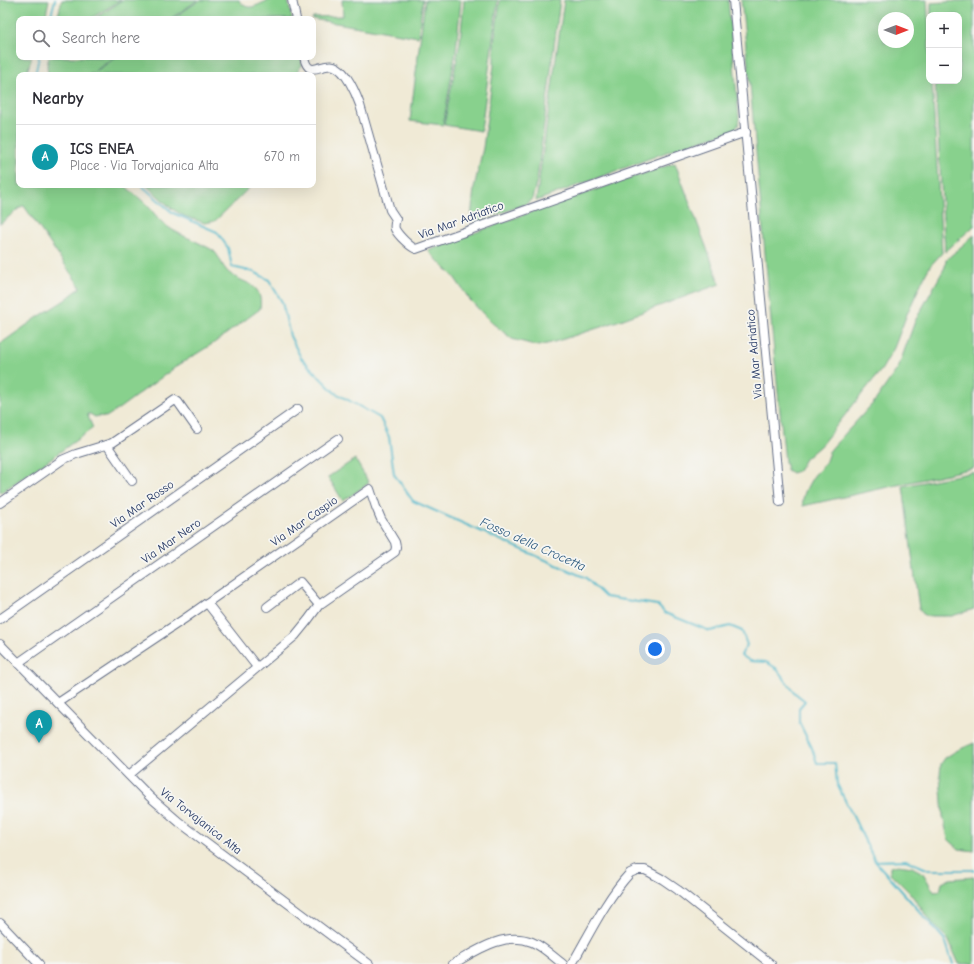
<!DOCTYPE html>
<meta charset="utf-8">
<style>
:root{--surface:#fff;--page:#f7f7f7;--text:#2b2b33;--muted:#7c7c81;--line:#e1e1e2;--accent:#7c3aed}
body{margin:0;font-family:"Comic Neue",sans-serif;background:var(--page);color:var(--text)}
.controls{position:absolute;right:12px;top:12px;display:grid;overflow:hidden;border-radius:8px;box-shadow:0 4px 16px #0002}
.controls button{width:36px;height:36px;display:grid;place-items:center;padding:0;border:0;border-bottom:1px solid var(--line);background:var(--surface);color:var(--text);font:20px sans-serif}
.compass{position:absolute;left:878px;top:12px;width:36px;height:36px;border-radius:50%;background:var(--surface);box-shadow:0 4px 16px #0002;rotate:90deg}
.you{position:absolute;left:655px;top:649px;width:14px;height:14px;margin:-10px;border:3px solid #fff;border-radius:50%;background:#1a73e8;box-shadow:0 0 0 6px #1a73e833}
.badge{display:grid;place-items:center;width:26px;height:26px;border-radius:50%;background:var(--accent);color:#fff;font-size:13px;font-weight:700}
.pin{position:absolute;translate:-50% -33px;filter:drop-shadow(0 1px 2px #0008)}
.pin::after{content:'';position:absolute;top:21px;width:14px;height:12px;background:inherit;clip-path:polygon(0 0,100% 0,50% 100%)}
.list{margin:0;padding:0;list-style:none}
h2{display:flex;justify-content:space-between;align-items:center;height:52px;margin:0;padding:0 16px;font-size:17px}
h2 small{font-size:13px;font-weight:400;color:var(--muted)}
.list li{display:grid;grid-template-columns:26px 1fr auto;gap:12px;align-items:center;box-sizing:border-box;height:64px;padding:0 16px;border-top:1px solid var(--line)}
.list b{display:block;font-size:15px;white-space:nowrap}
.list p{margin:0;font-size:13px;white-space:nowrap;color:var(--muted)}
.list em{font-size:13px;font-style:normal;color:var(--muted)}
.icon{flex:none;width:22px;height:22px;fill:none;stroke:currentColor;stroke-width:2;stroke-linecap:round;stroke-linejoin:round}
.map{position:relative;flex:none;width:974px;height:964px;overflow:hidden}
.search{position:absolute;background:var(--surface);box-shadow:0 4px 16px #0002;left:16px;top:16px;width:300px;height:44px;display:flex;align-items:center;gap:10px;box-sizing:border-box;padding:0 14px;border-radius:8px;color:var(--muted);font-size:15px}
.panel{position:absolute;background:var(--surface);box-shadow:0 4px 16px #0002;left:16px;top:72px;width:300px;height:116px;border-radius:8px}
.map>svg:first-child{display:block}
.green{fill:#88d18d;stroke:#528076;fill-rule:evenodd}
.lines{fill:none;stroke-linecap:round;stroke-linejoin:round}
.stream{stroke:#4db7ca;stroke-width:2}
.minor-casing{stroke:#667088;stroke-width:10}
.minor{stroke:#fff;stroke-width:8}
.labels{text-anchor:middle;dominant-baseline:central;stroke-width:3.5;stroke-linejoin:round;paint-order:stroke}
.street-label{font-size:12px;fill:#1b2f5e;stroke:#f6f6f2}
.water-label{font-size:13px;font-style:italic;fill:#2a587e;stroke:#f6f6f2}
</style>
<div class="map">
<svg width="974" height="964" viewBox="0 0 974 964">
<rect width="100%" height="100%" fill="#f6f6f2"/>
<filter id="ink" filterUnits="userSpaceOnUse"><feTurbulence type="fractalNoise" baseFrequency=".025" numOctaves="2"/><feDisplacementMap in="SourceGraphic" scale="8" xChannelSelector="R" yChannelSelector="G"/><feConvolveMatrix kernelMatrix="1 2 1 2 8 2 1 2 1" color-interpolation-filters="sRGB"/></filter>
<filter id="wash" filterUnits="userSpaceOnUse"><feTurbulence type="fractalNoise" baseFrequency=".012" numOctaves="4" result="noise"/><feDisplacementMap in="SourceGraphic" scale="16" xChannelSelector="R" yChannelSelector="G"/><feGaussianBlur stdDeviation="0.9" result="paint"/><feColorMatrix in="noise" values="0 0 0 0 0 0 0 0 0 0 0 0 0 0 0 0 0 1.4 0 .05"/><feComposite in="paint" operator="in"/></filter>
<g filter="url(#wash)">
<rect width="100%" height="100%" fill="#f0ead6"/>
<g class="green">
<path d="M 0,0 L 49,0 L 45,19 L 19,19 L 19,57 L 32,57 L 26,75 L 19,75 L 19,185 L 124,185 C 132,192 140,198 147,205 C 153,211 157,218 163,223 C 174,233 190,238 203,245 C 207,247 211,249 214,251 C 220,257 222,266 227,271 C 241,285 264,280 260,309 L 214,343 L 177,366 L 117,410 L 106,417 L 99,416 L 95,417 L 90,414 L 87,414 L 93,428 L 53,457 L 0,493 L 0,344 L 38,317 L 65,300 L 80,288 L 79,285 L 24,206 L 22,206 L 0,224 Z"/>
<path d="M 62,0 L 121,0 L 90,19 L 57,19 Z"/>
<path d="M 123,0 L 198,0 L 170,19 L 94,19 Z"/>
<path d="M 200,0 L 239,0 C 249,15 259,2 271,0 C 276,0 282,0 288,0 L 292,19 L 172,19 Z"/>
<path d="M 342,0 L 423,0 L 418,37 L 312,19 L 313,17 L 343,16 Z"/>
<path d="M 425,0 L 461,0 L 456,51 L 443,125 L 410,121 Z"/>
<path d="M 464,0 L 498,0 L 481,131 L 444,125 L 460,42 Z"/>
<path d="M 500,0 L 560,0 L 537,180 L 532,199 L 526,204 L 476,222 L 471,219 L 474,188 L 483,148 L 494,65 L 494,43 Z"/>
<path d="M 564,0 L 728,0 L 739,118 L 738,126 L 732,131 L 683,146 L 536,201 Z"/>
<path d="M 741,0 L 927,0 L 929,33 L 929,81 L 932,81 L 942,253 L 930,266 L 923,279 L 907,314 L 894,348 L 882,369 L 821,445 L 805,459 L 798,471 L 792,473 L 787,470 L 785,462 L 772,332 L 749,73 ZM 884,18 L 908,18 L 908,42 L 884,42 Z"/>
<path d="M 974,0 L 974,226 L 945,252 L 935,81 L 959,81 L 959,15 L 931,15 L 931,3 Z"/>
<path d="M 49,57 L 115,57 L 89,75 L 48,75 L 47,65 Z"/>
<path d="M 117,57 L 301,57 L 302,65 L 295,75 L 90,75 Z"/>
<path d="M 675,163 L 720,284 L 601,327 L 551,343 L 538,346 L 512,339 L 491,322 L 470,300 L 454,277 L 428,251 C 509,218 592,191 675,163 Z"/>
<path d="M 146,185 L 252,185 L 215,221 L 205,223 L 184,216 L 171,208 Z"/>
<path d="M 974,235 L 974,468 L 803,506 C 801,497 808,485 813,477 C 816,472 822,469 825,463 C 827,459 828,453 831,449 L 875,401 L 898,368 L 915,321 L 945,267 L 946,260 Z"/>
<path d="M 355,459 L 369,483 L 343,501 L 328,477 Z"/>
<path d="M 974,472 L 974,609 L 952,616 L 925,616 L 919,609 L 903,486 Z"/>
<path d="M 974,743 L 974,851 L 959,849 L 948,839 L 943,816 L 940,775 L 941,764 L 945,758 L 956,751 Z"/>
<path d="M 898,865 L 912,867 L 923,873 L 934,892 L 940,891 L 942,883 L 950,879 L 974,877 L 974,964 L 959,964 L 948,939 L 934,925 L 910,893 L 890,873 L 890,867 Z"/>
</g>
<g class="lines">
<g class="stream">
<path d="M 50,19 L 55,0"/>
<path d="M 35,75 L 39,57"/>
<path d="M 141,185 L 173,213 L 217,232 L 228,248 L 232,267 L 254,272 L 269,280 L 282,302 L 290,336 L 301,358 L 334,392 L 380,418 L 389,437 L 394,474 L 413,501 L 586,578 L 605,597 L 657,605 L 665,613 L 710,631 L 730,626 L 742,631 L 747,645 L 741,655 L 750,661 L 766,662 L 776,668 L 795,693 L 805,701 L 799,708 L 799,722 L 812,748 L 817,763 L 835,763 L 837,784 L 875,861 L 945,940 L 953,964"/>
<path d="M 875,861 L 906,860 L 929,870 L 974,870"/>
</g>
</g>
</g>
<g filter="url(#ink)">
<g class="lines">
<g class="minor-casing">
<g id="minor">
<path d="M 292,0 L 296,19"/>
<path d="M 733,0 L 780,502"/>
<path d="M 304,57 C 309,80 321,62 334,66 C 346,70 356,94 360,105 L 390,210 L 396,219 C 395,222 394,226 395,229 C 398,235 410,247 416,249 L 746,132"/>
<path d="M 107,445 L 132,481"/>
<path d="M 0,503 L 62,460 L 76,454 L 112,443 L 175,400 L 178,402 L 197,429"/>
<path d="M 207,603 L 257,667"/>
<path d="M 0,619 L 298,409"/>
<path d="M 0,644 L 150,797 L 179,822 L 369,964"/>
<path d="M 18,663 L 338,439"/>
<path d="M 58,703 L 184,619 L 370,489 L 376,507 L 381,519 L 395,542 L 396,547 L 395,552 L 319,605 L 300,582 L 267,607"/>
<path d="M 129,775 L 295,636 L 308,620 L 319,605"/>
<path d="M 0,923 L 39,964"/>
<path d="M 453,964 C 476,951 504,931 532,942 C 544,947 553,957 563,964"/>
<path d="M 572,964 C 590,933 606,899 630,873 L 637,870 L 645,870 L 651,873 L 662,879 L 678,890 L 771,964"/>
</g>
</g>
<use href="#minor" class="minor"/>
</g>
</g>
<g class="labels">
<g class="street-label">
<text transform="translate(461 220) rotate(-20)">Via Mar Adriatico</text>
<text transform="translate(754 354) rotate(-95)">Via Mar Adriatico</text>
<text transform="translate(142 504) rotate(-35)">Via Mar Rosso</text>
<text transform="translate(304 521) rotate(-35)">Via Mar Caspio</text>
<text transform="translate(171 541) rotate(-35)">Via Mar Nero</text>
<text transform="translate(201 821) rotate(38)">Via Torvajanica Alta</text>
</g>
<g class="water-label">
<text transform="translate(533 544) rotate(24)">Fosso della Crocetta</text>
</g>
</g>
</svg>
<div class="controls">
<button>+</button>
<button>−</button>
</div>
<svg class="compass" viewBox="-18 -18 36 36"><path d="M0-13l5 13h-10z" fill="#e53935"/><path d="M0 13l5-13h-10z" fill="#7c7c81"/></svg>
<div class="you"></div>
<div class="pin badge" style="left:39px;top:743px;background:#0f9aa8">A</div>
<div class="search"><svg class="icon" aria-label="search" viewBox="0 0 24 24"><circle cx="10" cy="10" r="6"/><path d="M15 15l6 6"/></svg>Search here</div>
<section class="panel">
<h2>Nearby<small></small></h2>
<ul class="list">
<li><span class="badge" style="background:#0f9aa8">A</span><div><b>ICS ENEA</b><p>Place · Via Torvajanica Alta</p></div><em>670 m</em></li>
</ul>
</section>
</div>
